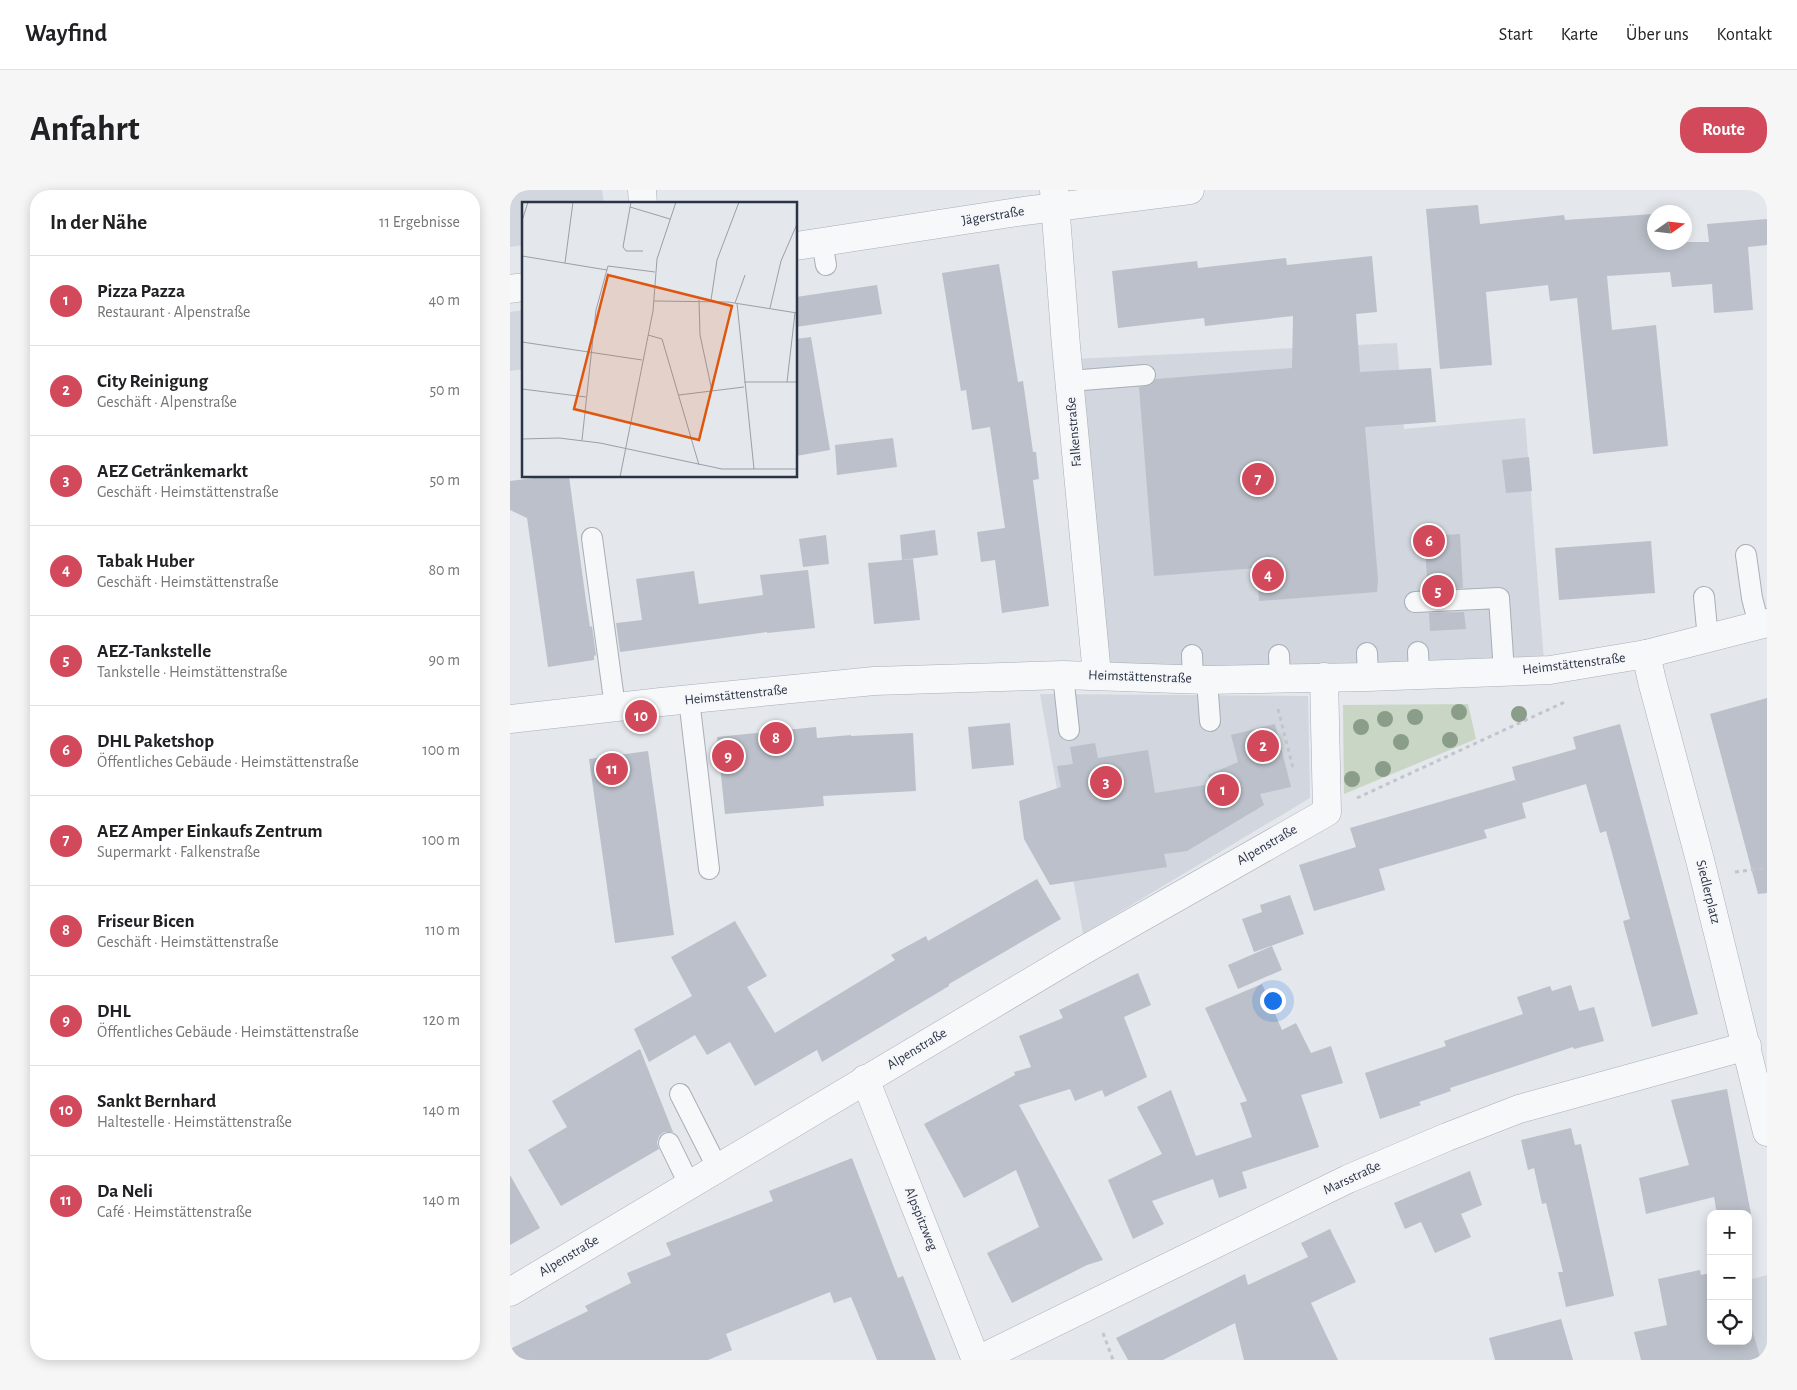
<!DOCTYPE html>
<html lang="de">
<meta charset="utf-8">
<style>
:root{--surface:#fff;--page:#f6f6f6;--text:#202124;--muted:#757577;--line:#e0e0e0;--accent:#d1495b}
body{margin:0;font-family:"Alegreya Sans",sans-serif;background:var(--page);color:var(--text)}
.controls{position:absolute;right:15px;bottom:15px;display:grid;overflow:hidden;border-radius:10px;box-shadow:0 2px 12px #0003}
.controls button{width:45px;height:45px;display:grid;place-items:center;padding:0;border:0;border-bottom:1px solid var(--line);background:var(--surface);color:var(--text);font:25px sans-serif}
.compass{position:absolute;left:1137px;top:15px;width:45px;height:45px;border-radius:50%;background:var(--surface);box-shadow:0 2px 12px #0003;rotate:76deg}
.you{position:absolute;left:762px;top:810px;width:18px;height:18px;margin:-12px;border:4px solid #fff;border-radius:50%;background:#1a73e8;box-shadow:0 0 0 8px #1a73e833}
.badge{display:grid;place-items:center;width:32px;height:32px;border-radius:50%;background:var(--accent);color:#fff;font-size:16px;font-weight:700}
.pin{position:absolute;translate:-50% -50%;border:2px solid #fff;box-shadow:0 1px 5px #0006}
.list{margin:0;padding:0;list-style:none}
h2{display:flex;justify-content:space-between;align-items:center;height:65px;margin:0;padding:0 20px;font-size:21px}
h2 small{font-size:16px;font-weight:400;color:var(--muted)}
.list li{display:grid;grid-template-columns:32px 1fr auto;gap:15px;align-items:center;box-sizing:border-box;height:90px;padding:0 20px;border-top:1px solid var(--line)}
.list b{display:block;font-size:19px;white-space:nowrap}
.list p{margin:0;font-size:16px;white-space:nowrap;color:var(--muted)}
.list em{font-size:16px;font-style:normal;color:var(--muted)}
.icon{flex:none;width:28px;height:28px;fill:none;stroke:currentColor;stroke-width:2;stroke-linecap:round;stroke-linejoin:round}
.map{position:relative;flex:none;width:1257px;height:1170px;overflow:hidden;border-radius:20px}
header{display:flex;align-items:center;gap:30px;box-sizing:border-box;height:70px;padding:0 25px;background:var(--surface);border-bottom:1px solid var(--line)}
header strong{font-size:24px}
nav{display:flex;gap:28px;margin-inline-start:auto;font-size:18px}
.intro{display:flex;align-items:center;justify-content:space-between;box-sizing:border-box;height:120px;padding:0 30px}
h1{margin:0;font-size:35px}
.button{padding:12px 22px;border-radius:20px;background:var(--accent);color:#fff;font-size:18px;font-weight:700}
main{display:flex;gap:30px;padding:0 30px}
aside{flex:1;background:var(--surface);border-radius:20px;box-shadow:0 2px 12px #0003}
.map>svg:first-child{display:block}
.built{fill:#d2d6de}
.green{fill:#c9d6c5}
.building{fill:#bbc0ca}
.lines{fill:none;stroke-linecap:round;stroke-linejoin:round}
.lane-casing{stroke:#a9aeb7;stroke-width:22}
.street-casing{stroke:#a9aeb7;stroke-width:29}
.path{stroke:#c2c5cb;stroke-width:3;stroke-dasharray:4 4;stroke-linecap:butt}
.lane{stroke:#f7f8fa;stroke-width:20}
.street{stroke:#f7f8fa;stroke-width:28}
.tree{fill:#899d89}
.labels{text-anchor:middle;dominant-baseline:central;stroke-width:4;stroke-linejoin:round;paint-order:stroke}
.street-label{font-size:14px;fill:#2b3445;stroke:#f4f6f9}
.inset-road{fill:none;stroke:#9a9fa9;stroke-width:1}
.view{fill:#df570f;fill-opacity:0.15;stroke:#df570f;stroke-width:2.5}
.inset-edge{fill:none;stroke:#2b3445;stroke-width:2.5}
</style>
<header>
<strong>Wayfind</strong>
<nav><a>Start</a><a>Karte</a><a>Über uns</a><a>Kontakt</a></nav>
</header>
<div class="intro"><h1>Anfahrt</h1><a class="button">Route</a></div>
<main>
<aside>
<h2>In der Nähe<small>11 Ergebnisse</small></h2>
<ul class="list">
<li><span class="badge">1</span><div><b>Pizza Pazza</b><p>Restaurant · Alpenstraße</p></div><em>40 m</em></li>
<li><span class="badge">2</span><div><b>City Reinigung</b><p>Geschäft · Alpenstraße</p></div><em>50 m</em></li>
<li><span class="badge">3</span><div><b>AEZ Getränkemarkt</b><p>Geschäft · Heimstättenstraße</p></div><em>50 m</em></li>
<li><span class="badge">4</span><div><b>Tabak Huber</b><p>Geschäft · Heimstättenstraße</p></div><em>80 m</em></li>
<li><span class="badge">5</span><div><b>AEZ-Tankstelle</b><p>Tankstelle · Heimstättenstraße</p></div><em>90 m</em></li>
<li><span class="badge">6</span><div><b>DHL Paketshop</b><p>Öffentliches Gebäude · Heimstättenstraße</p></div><em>100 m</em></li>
<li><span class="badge">7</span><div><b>AEZ Amper Einkaufs Zentrum</b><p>Supermarkt · Falkenstraße</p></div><em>100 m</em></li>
<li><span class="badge">8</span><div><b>Friseur Bicen</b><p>Geschäft · Heimstättenstraße</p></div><em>110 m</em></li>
<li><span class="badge">9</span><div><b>DHL</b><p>Öffentliches Gebäude · Heimstättenstraße</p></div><em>120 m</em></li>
<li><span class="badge">10</span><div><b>Sankt Bernhard</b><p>Haltestelle · Heimstättenstraße</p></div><em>140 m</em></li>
<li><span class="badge">11</span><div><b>Da Neli</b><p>Café · Heimstättenstraße</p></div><em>140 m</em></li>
</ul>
</aside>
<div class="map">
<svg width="1257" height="1170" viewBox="0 0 1257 1170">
<rect width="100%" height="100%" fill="#e4e7ec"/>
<g class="built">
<path d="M 0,0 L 92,0 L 94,14 L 14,14 L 14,55 L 0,57 Z"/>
<path d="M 14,120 L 14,179 L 0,181 L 0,122 Z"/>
<path d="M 887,153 L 894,239 L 1015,228 L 1034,471 L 598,480 L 566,169 Z"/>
<path d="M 530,504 L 798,506 L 800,608 L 573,744 Z"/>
<path d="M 1257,1085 L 1257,1166 L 1244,1170 L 1238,1151 L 1238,1090 Z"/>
</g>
<path class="green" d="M 958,514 L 966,549 L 834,604 L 833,515 Z"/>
<g class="building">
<path d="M 968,15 L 970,34 L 1054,25 L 1055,30 L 1144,24 L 1144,52 L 1199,52 L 1197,34 L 1257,29 L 1257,55 L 1238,57 L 1243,120 L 1204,123 L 1202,94 L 1162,97 L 1160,82 L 1097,86 L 1102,140 L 1146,135 L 1158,256 L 1083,264 L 1067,108 L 1040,111 L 1038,95 L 976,102 L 982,175 L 930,179 L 916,19 Z"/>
<path d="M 862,66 L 867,122 L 846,124 L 850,182 L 921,178 L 926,232 L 855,237 L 868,389 L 867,402 L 749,411 L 747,378 L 644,386 L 629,197 L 641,195 L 646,189 L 782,178 L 783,126 L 695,136 L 694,128 L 608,138 L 602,81 L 687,71 L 688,78 L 776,68 L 777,75 Z"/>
<path d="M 489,74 L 508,192 L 513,191 L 523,262 L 526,262 L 529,289 L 523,290 L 539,416 L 492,423 L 485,370 L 471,372 L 467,342 L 495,338 L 480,237 L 462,240 L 456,200 L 451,201 L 432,83 Z"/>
<path d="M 367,95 L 372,124 L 286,137 L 286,107 Z"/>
<path d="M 301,147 L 320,260 L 286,266 L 286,149 Z"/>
<path d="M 383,248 L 387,277 L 327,285 L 325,255 Z"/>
<path d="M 1019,267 L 1022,301 L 996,303 L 992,270 Z"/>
<path d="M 39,286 L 59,286 L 76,411 L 80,437 L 82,436 L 86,465 L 84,466 L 84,470 L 38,477 L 17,328 L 0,320 L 0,291 Z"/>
<path d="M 425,340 L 428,365 L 392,370 L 390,345 Z"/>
<path d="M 950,344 L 953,398 L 918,400 L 915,360 L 918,360 L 917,346 Z"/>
<path d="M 316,345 L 319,374 L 293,377 L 289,349 Z"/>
<path d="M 1141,351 L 1145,403 L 1049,410 L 1045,358 Z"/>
<path d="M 403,369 L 410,430 L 364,434 L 358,373 Z"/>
<path d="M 298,380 L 305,438 L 257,443 L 257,442 L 110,462 L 106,433 L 132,430 L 126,389 L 184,381 L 189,414 L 253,405 L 250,385 Z"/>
<path d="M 954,422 L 956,439 L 920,441 L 919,423 Z"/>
<path d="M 1257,508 L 1257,703 L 1248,704 L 1200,524 Z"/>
<path d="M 500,533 L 504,575 L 462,579 L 458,537 Z"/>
<path d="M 765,534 L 781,597 L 750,604 L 754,615 L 677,661 L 654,664 L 657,677 L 540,695 L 514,649 L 509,611 L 551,597 L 547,576 L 563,574 L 560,557 L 585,553 L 588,568 L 638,560 L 645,603 L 701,594 L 698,585 L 728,572 L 721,545 Z"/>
<path d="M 1110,534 L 1188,824 L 1142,837 L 1113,731 L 1120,729 L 1096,641 L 1090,643 L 1076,594 L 1012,613 L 1016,628 L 974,640 L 977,648 L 869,679 L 875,700 L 804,721 L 789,675 L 846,657 L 840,638 L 1005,590 L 1007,597 L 1002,577 L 1066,559 L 1063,547 Z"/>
<path d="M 306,537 L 307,548 L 341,545 L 341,546 L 403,543 L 406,601 L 313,606 L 314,616 L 215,624 L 207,547 Z"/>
<path d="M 138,561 L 164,745 L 105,753 L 79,569 Z"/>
<path d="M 527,689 L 551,729 L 439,794 L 439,796 L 312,872 L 307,860 L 245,896 L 220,852 L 197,865 L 185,845 L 139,872 L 124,839 L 182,806 L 161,767 L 225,731 L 257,786 L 237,797 L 265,843 L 385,770 L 381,765 L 416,746 L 418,751 Z"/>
<path d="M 780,705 L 794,744 L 744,762 L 732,729 L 752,722 L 750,715 Z"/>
<path d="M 762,756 L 772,780 L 728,799 L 718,775 Z"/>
<path d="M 628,783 L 641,815 L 614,827 L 637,887 L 595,907 L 592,900 L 565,911 L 560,899 L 509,915 L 593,1070 L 577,1075 L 502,1113 L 477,1063 L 529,1037 L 506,980 L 454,1008 L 414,934 L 505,885 L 504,882 L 521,877 L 509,846 L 553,828 L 549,820 Z"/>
<path d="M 752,794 L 772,840 L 786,833 L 801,863 L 821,856 L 833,893 L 791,905 L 809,957 L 732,982 L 737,998 L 709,1008 L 703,989 L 642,1011 L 654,1034 L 623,1049 L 598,990 L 652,964 L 627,917 L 661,900 L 686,966 L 742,947 L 730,913 L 737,911 L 695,818 Z"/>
<path d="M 1061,795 L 1069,821 L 1084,817 L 1094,851 L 1064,859 L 1063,857 L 940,898 L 941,901 L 909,912 L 911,915 L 870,929 L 855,883 L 936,856 L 934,851 L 1013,824 L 1007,807 L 1040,796 L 1042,801 Z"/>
<path d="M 130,859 L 163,942 L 154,942 L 149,946 L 147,953 L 149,959 L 51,1016 L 18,960 L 57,937 L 42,911 Z"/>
<path d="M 1217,899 L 1241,1024 L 1207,1024 L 1204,1007 L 1136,1024 L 1129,988 L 1179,975 L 1161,910 Z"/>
<path d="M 1061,938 L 1065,955 L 1071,954 L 1104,1106 L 1056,1117 L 1048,1082 L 1053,1082 L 1036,1013 L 1032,1014 L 1024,978 L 1018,980 L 1011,950 Z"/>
<path d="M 342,968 L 388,1088 L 393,1086 L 426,1170 L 367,1170 L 341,1107 L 324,1113 L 320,1102 L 216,1144 L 222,1160 L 198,1170 L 0,1170 L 0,1159 L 78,1121 L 75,1116 L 121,1093 L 117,1083 L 161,1065 L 156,1053 L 263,1011 L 259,1001 Z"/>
<path d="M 960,981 L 972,1015 L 951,1024 L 961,1047 L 925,1063 L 911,1032 L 895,1039 L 884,1013 Z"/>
<path d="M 0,985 L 30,1038 L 0,1055 Z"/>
<path d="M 820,1039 L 846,1092 L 801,1113 L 828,1170 L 734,1170 L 725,1133 L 653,1170 L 618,1170 L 606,1148 L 735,1084 L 738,1095 L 798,1067 L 791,1053 Z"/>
<path d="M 1190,1080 L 1191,1085 L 1201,1083 L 1201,1151 L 1238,1151 L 1238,1126 L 1251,1170 L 1131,1170 L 1124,1142 L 1157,1135 L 1148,1089 Z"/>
<path d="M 1051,1129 L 1063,1170 L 985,1170 L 979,1148 Z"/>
</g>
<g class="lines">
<g class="lane-casing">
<g id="lane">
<path d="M 312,52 L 316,75"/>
<path d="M 560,191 L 635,185"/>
<path d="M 82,348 L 105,517"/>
<path d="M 1236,365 L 1242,408 L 1249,435"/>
<path d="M 1194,407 L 1198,449"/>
<path d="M 905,412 L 989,408 L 994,482"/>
<path d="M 908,462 L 909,485"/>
<path d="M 857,463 L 858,487"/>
<path d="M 682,465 L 683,489"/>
<path d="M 769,465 L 770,488"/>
<path d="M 553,485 L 559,540"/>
<path d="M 697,490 L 700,531"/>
<path d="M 179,509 L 199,679"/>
<path d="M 170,904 L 207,977"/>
<path d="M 159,953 L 179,994"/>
</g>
</g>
<g class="street-casing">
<g id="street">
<path d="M 132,0 L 133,14"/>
<path d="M 544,0 L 556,156 L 587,485"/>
<path d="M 286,56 L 514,21 L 680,0"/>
<path d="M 0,99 L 14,97"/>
<path d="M 1136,464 L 1142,491 L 1190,670 L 1257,942"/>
<path d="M 0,529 L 151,512 L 364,491 L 553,485 L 697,490 L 858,487 L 1040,480 L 1136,464 L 1257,433"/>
<path d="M 355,889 L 466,1170"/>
<path d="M 0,1102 L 574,760 L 817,622 L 814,487"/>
<path d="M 468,1170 L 838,989 L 937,947 L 1009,919 L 1237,856"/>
</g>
</g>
<g class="path">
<path d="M 768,519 L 783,578"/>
<path d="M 847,608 L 1057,511"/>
<path d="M 1225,682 L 1257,678"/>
<path d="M 593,1143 L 603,1170"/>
</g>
<use href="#lane" class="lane"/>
<use href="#street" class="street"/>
</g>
<g class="tree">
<circle cx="949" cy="522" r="8"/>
<circle cx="1009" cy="524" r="8"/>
<circle cx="905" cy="527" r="8"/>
<circle cx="875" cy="529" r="8"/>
<circle cx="851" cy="537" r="8"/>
<circle cx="940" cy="550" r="8"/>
<circle cx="891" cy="552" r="8"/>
<circle cx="873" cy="579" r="8"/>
<circle cx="842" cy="589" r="8"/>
</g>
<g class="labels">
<g class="street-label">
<text transform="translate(483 26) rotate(-9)">Jägerstraße</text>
<text transform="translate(564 242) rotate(-95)">Falkenstraße</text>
<text transform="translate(1064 474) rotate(-7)">Heimstättenstraße</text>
<text transform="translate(630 487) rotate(2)">Heimstättenstraße</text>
<text transform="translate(226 505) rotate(-6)">Heimstättenstraße</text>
<text transform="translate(757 655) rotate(-30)">Alpenstraße</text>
<text transform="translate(1198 702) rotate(76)">Siedlerplatz</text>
<text transform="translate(407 859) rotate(-31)">Alpenstraße</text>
<text transform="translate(842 988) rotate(-25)">Marsstraße</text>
<text transform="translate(411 1029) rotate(68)">Alpspitzweg</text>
<text transform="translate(59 1066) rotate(-31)">Alpenstraße</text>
</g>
</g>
<g transform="translate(12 12)">
<rect width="275" height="275" fill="#e4e7ec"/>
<path class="inset-road" d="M 109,0 L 101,45 L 104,49 L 121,49M 108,5 L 148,17M 0,19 L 6,0M 0,54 L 85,68M 43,61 L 51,0M 177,98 L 178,133 L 190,189M 189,98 L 195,58 L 217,0M 132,99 L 206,100 L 275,111M 213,101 L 223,73M 215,101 L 232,267M 248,106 L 259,59 L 275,22M 126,133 L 140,137 L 177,263M 0,140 L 120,158M 222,180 L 275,180M 265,180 L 273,111M 0,187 L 64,195M 157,193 L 222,185M 0,237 L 37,236 L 78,241 L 200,267 L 275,267M 60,238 L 74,108 L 86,64 L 133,70M 98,275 L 131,109 L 135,57 L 154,0"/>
<path class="view" d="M 86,73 L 210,104 L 177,238 L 52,207 Z"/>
<rect width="275" height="275" class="inset-edge"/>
</g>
</svg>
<div class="controls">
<button>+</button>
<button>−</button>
<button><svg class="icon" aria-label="locate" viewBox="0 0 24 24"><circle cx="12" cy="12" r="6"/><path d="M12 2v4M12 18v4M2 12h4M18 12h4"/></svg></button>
</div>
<svg class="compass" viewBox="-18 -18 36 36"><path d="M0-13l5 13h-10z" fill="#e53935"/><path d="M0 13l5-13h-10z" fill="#757577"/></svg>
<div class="you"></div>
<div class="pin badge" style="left:713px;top:600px">1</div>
<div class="pin badge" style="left:753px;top:556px">2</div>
<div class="pin badge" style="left:596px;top:592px">3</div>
<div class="pin badge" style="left:758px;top:385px">4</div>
<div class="pin badge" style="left:928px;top:401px">5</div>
<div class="pin badge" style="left:919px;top:351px">6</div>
<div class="pin badge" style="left:748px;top:289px">7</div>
<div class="pin badge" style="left:266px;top:548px">8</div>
<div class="pin badge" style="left:218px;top:566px">9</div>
<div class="pin badge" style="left:131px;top:526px">10</div>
<div class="pin badge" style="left:102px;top:579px">11</div>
</div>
</main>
